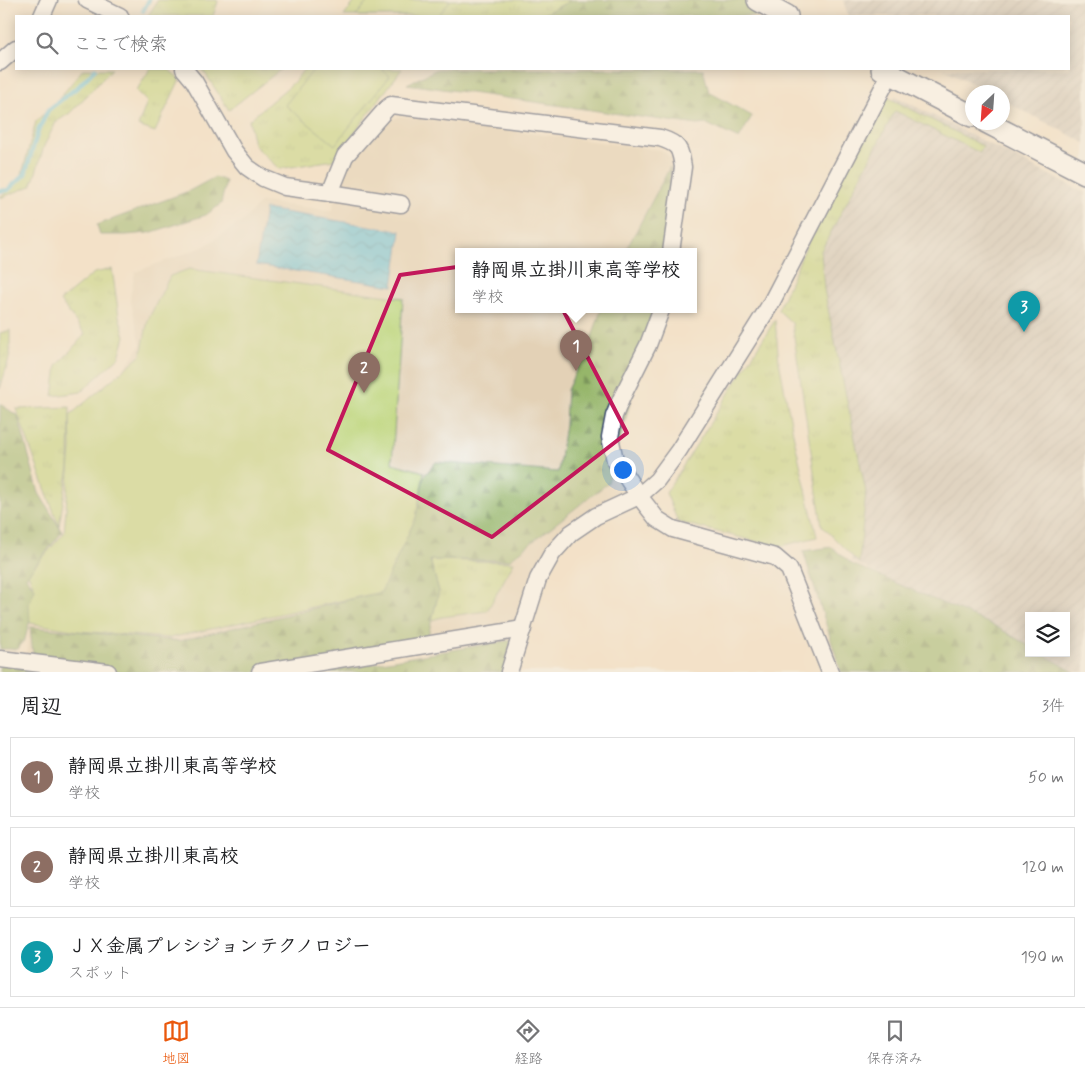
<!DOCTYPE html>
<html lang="ja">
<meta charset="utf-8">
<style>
:root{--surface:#fff;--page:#f2f2f2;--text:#202124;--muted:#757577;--line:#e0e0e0;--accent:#ea580c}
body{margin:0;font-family:Mynerve,"Klee One",sans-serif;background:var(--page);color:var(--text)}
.controls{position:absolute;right:15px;bottom:15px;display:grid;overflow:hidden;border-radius:0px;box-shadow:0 2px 12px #0003}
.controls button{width:45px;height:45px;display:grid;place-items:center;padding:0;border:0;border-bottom:1px solid var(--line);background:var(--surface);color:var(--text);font:25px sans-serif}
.compass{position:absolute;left:965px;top:85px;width:45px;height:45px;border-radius:50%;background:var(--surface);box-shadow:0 2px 12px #0003;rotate:205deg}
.you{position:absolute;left:622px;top:469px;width:18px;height:18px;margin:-12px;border:4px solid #fff;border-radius:50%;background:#1a73e8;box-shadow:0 0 0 8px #1a73e833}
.badge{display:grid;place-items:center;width:32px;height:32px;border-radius:50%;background:var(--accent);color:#fff;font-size:16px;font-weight:700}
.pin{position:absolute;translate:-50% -41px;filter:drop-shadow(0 1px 2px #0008)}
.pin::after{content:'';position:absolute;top:26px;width:18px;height:15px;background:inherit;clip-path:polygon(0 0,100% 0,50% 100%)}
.popup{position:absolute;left:455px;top:248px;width:242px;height:65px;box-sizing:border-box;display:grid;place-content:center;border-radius:0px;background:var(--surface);filter:drop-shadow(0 1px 4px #0005);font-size:16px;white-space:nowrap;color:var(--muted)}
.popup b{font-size:19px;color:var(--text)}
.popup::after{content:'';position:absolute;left:50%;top:100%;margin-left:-10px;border:10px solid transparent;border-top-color:var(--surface)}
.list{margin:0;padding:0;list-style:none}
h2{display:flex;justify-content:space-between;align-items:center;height:65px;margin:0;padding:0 20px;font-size:21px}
h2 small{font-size:16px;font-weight:400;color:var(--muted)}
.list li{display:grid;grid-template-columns:32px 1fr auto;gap:15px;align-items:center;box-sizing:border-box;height:80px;margin:0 10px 10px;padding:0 10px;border:1px solid var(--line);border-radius:0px}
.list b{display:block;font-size:19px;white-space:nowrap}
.list p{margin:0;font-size:16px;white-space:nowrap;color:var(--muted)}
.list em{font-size:16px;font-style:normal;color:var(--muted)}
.icon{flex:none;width:28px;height:28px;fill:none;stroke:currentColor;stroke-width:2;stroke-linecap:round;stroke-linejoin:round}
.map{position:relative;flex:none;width:1085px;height:672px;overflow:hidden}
.search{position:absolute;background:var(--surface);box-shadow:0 2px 12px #0003;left:15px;right:15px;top:15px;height:55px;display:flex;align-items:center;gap:12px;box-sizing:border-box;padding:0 18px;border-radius:0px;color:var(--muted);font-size:19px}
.sheet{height:335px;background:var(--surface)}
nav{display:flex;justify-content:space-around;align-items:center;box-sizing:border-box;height:70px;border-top:1px solid var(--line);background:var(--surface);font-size:14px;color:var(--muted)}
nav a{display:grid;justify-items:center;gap:2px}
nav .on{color:var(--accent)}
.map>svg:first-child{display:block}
.built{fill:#e3d1b6}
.industrial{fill:url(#industrial-furrows)}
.grass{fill:url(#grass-tufts);stroke:#6c826c}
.forest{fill:url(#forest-firs);stroke:#587264}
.garden{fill:#bed57a;stroke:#6c826c}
.water{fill:url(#water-waves);stroke:#3e799f}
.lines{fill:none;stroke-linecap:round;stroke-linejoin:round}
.stream{stroke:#62c3e0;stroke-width:4.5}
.minor-casing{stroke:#3b4a6e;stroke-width:19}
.tertiary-casing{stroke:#3b4a6e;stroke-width:24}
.minor{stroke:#fff;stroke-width:16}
.tertiary{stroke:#fff;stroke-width:21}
.marked{fill:none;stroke:#c2185b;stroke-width:4;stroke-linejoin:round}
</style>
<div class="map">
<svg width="1085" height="672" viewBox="0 0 1085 672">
<defs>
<pattern id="industrial-furrows" width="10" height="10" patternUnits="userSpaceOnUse" patternTransform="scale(1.25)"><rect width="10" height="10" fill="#cbc3b8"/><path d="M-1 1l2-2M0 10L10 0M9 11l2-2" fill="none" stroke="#aea8a1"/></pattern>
<pattern id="grass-tufts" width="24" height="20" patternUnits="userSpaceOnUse" patternTransform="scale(1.25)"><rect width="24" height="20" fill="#bed57a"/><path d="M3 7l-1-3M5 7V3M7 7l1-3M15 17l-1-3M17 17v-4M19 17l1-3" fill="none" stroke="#a3b76c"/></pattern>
<pattern id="forest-firs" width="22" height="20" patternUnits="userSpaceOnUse" patternTransform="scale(1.25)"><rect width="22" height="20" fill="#96b66a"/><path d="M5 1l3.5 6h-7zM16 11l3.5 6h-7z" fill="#7a945a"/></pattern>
<pattern id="water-waves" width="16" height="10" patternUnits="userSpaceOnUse" patternTransform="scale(1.25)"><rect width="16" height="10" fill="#62c3e0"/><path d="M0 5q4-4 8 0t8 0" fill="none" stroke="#509fb9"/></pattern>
</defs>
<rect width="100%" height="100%" fill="#f6f6f2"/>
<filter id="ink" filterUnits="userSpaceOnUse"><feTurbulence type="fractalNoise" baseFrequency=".02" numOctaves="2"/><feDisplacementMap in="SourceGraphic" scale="10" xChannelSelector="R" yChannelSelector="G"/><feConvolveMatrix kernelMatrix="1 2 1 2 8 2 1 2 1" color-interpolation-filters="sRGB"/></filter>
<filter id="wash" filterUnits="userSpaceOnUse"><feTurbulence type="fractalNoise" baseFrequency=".0096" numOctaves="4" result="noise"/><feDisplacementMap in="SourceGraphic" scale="20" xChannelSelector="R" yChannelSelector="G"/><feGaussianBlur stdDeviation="1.12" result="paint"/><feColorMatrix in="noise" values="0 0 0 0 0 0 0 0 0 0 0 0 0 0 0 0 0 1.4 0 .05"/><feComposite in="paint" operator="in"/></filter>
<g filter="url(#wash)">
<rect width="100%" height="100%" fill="#f3e1c8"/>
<path class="built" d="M 400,116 L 661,150 L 683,167 L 671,252 L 458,252 L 458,310 L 659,310 L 613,447 L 634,499 L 548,551 L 523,629 L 492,634 L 26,662 L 27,645 L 35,589 L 28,574 L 64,533 L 71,448 L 70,415 L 122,371 L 141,345 L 130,298 L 135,272 L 203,247 L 243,221 L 261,202 L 333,211 L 335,180 L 365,133 Z"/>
<g class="industrial">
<path d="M 843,0 L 1085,0 L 1085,143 L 1003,100 L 1002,92 L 989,92 L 944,69 L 1069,69 L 1069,16 L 848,16 Z"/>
<path d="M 895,96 L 1085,193 L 1085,672 L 1070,672 L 1033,653 L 1066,653 L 1066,616 L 1029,616 L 1029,651 L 852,561 L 812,259 Z"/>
</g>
<g class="grass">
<path d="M 158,0 L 217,0 L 218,2 L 213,16 L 148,16 Z"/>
<path d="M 356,0 L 572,0 L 540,16 L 344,16 Z"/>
<path d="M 83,69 L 112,69 L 70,113 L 56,122 L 44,146 L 34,179 L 31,186 L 0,198 L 0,196 L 2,196 L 21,178 L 36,121 L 54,105 Z"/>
<path d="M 150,69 L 168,69 L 180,79 L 155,132 L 138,126 L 147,102 L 136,91 Z"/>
<path d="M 200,69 L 281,69 L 229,110 L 205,73 Z"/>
<path d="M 304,69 L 402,69 L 334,160 L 279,169 L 254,145 L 249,120 L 294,82 Z"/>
<path d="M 885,96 L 983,146 L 980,153 L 895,111 L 821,251 L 824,289 L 866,492 L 859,563 L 822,526 L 792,323 L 778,310 L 818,219 Z"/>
<path d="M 112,269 L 119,316 L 125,336 L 119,357 L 81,392 L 53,396 L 57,366 L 85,334 L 60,301 L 94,273 Z"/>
<path d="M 775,320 L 779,361 L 794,438 L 817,537 L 778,547 L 678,522 L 666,493 Z"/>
<path d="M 10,330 L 10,355 L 0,389 L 0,333 Z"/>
<path d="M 70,407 L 69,467 L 59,526 L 16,409 Z"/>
<path d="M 430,560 L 514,562 L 487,611 L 442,617 L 432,620 L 439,591 Z"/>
</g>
<g class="forest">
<path d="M 572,0 L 768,0 L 763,16 L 540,16 Z"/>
<path d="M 437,69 L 703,69 L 709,92 L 752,116 L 739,139 L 707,124 L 697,125 L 407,84 Z"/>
<path d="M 670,167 L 670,252 L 625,252 Z"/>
<path d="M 215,177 L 226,181 L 221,204 L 206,215 L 149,233 L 126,235 L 100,235 L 97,225 L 189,191 Z"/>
<path d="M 601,310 L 656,310 L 608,483 L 509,560 L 430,560 L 439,591 L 427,640 L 260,672 L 0,672 L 0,658 L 34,663 L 30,627 L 179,641 L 381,592 L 416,517 L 424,476 L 436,462 L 558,472 L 565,424 L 567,390 L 592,337 Z"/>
<path d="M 0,404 L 18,416 L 39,493 L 62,532 L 26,577 L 35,589 L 30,620 L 25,639 L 18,649 L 0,649 Z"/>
<path d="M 832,547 L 852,564 L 995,626 L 1029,646 L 1029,653 L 1041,653 L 1074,672 L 841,672 L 803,551 Z"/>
<path d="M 511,640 L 504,672 L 323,672 Z"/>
</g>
<g class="garden">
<path d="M 369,0 L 448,0 L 450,1 L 438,16 L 356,16 Z"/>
<path d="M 314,69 L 381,69 L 390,76 L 335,145 L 285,105 Z"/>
<path d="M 189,269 L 403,298 L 392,463 L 424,472 L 416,517 L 381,592 L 169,638 L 79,631 L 30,623 L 29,604 L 35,589 L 28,574 L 64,533 L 71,448 L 70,415 L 141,355 L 148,320 L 170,276 Z"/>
</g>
<path class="water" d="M 265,209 L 401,231 L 393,286 L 256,265 Z"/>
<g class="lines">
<g class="stream">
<path d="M 143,11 L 149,0"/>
<path d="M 0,191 L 8,190 L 25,174 L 38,131 L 48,110 L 79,86 L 95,69"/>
</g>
</g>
</g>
<g filter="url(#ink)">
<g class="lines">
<g class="minor-casing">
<g id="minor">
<path d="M 87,0 L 120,16"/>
<path d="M 42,16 L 49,0"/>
<path d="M 0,62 L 16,48"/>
<path d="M 184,69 L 194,81 L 234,151 L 247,167 L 263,178 L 285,187 L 330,193 L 401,204"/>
<path d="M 330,193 L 345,156 L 387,108 L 391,105 L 660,138 C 679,144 680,148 683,167 L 671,252"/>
<path d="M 661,310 L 648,345 L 622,397 L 614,416 L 610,437 L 615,460 L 639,496 L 657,519 L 673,529 L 775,557 L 789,569 L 830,672"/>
<path d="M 0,659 L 108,672"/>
<path d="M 260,672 L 523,629"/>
<path d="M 509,672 L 538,579 L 552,554 L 571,533 L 596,516 L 639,496 L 657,480 L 679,450 L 770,305 L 890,74"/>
</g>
</g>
<g class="tertiary-casing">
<g id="tertiary">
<path d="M 758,0 L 787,16"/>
<path d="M 882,69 L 972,116"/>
<path d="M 986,122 L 1085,173"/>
</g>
</g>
<use href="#minor" class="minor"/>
<use href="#tertiary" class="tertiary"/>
</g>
</g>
<path d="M0 0H1085V672H0ZM 535,256 L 627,433 L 492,537 L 328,450 L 400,275 Z" fill="#f3e1c8" fill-opacity=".55" fill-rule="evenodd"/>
<path class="marked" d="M 535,256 L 627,433 L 492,537 L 328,450 L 400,275 Z"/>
</svg>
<div class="controls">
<button><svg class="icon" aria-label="layers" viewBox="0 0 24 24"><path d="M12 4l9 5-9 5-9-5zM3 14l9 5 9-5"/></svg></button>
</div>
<svg class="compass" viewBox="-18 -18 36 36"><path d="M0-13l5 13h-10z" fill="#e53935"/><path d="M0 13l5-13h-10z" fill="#757577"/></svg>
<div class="you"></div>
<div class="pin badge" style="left:576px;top:371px;background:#8d6e63">1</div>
<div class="popup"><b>静岡県立掛川東高等学校</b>学校</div>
<div class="pin badge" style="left:364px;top:393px;background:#8d6e63">2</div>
<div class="pin badge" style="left:1024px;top:332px;background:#0f9aa8">3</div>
<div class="search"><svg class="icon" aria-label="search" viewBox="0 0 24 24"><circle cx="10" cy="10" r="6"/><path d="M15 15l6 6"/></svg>ここで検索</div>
</div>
<section class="sheet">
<h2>周辺<small>3件</small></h2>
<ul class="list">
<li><span class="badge" style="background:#8d6e63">1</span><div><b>静岡県立掛川東高等学校</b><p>学校</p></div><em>50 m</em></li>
<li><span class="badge" style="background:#8d6e63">2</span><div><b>静岡県立掛川東高校</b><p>学校</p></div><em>120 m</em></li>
<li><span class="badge" style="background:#0f9aa8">3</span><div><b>ＪＸ金属プレシジョンテクノロジー</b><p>スポット</p></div><em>190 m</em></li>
</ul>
</section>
<nav>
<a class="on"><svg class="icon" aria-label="map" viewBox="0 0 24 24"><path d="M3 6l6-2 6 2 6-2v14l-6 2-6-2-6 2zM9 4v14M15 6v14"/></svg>地図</a>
<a><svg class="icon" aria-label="directions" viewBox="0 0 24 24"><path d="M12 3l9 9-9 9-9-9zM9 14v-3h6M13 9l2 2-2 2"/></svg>経路</a>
<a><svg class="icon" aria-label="saved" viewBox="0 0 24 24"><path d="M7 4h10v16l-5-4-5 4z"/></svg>保存済み</a>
</nav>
